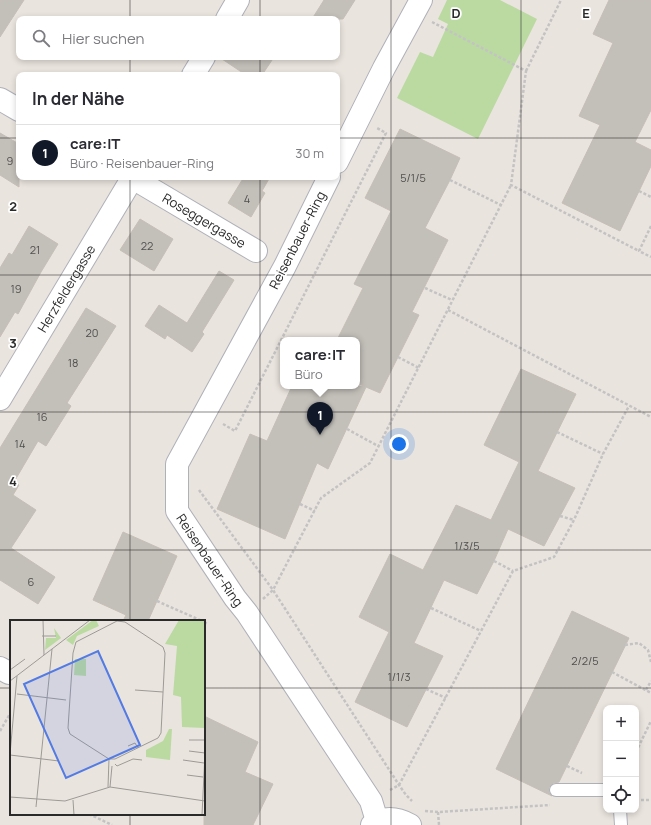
<!DOCTYPE html>
<html lang="de">
<meta charset="utf-8">
<style>
:root{--surface:#fff;--page:#f7f7f7;--text:#2b2b33;--muted:#7c7c81;--line:#e1e1e2;--accent:#111827}
body{margin:0;font-family:Manrope,sans-serif;background:var(--page);color:var(--text)}
.controls{position:absolute;right:12px;bottom:12px;display:grid;overflow:hidden;border-radius:8px;box-shadow:0 2px 6px #0003}
.controls button{width:36px;height:36px;display:grid;place-items:center;padding:0;border:0;border-bottom:1px solid var(--line);background:var(--surface);color:var(--text);font:20px sans-serif}
.you{position:absolute;left:399px;top:444px;width:14px;height:14px;margin:-10px;border:3px solid #fff;border-radius:50%;background:#1a73e8;box-shadow:0 0 0 6px #1a73e833}
.badge{display:grid;place-items:center;width:26px;height:26px;border-radius:50%;background:var(--accent);color:#fff;font-size:13px;font-weight:700}
.pin{position:absolute;translate:-50% -33px;filter:drop-shadow(0 1px 2px #0008)}
.pin::after{content:'';position:absolute;top:21px;width:14px;height:12px;background:inherit;clip-path:polygon(0 0,100% 0,50% 100%)}
.popup{position:absolute;left:280px;top:337px;width:80px;height:52px;box-sizing:border-box;display:grid;place-content:center;border-radius:8px;background:var(--surface);filter:drop-shadow(0 1px 3px #0005);font-size:13px;white-space:nowrap;color:var(--muted)}
.popup b{font-size:15px;color:var(--text)}
.popup::after{content:'';position:absolute;left:50%;top:100%;margin-left:-8px;border:8px solid transparent;border-top-color:var(--surface)}
.list{margin:0;padding:0;list-style:none}
h2{display:flex;justify-content:space-between;align-items:center;height:52px;margin:0;padding:0 16px;font-size:17px}
h2 small{font-size:13px;font-weight:400;color:var(--muted)}
.list li{display:grid;grid-template-columns:26px 1fr auto;gap:12px;align-items:center;box-sizing:border-box;height:56px;padding:0 16px;border-top:1px solid var(--line)}
.list b{display:block;font-size:15px;white-space:nowrap}
.list p{margin:0;font-size:13px;white-space:nowrap;color:var(--muted)}
.list em{font-size:13px;font-style:normal;color:var(--muted)}
.icon{flex:none;width:22px;height:22px;fill:none;stroke:currentColor;stroke-width:2;stroke-linecap:round;stroke-linejoin:round}
.map{position:relative;flex:none;width:651px;height:825px;overflow:hidden}
.search{position:absolute;background:var(--surface);box-shadow:0 2px 6px #0003;left:16px;top:16px;width:324px;height:44px;display:flex;align-items:center;gap:10px;box-sizing:border-box;padding:0 14px;border-radius:8px;color:var(--muted);font-size:15px}
.panel{position:absolute;background:var(--surface);box-shadow:0 2px 6px #0003;left:16px;top:72px;width:324px;height:108px;border-radius:8px}
.map>svg:first-child{display:block}
.green{fill:#badaa2}
.building{fill:#c3bfb9;stroke:#c6bfb8}
.lines{fill:none;stroke-linecap:round;stroke-linejoin:round}
.service-casing{stroke:#afb1b9;stroke-width:14}
.minor-casing{stroke:#afb1b9;stroke-width:24}
.path{stroke:#c3c3c3;stroke-width:2.5;stroke-dasharray:3 2;stroke-linecap:butt}
.service{stroke:#fff;stroke-width:12}
.minor{stroke:#fff;stroke-width:22}
.grid{fill:none;stroke:#2a2a2a;stroke-width:1;stroke-opacity:0.55}
.labels{text-anchor:middle;dominant-baseline:central;stroke-width:3.5;stroke-linejoin:round;paint-order:stroke}
.number-label{font-size:11px;fill:#504f4e}
.street-label{font-size:13px;fill:#2a2a2a;stroke:#fff}
.inset-road{fill:none;stroke:#9d9a96;stroke-width:1}
.view{fill:#537be3;fill-opacity:0.15;stroke:#537be3;stroke-width:2}
.inset-edge{fill:none;stroke:#2a2a2a;stroke-width:2}
.grid-label{font-size:13px;text-anchor:middle;font-weight:bold;fill:#2a2a2a;stroke:#fff;stroke-width:3.5;stroke-linejoin:round;paint-order:stroke}
</style>
<div class="map">
<svg width="651" height="825" viewBox="0 0 651 825">
<rect width="100%" height="100%" fill="#eae4de"/>
<path class="green" d="M 447,0 L 500,0 L 537,19 L 478,139 L 397,98 L 420,52 L 433,57 L 448,24 L 438,19 Z"/>
<g class="building">
<path d="M 0,0 L 24,0 L 0,37 Z"/>
<path d="M 324,0 L 355,0 L 343,19 L 312,19 Z"/>
<path d="M 609,0 L 651,0 L 651,110 L 635,142 L 651,150 L 651,166 L 620,231 L 562,203 L 600,125 L 579,116 L 613,43 L 593,34 Z"/>
<path d="M 219,57 L 274,57 L 262,75 L 246,75 Z"/>
<path d="M 400,129 L 460,158 L 450,180 L 425,228 L 448,240 L 412,312 L 419,315 L 380,393 L 366,387 L 328,469 L 317,463 L 285,539 L 217,509 L 250,434 L 267,441 L 292,386 L 364,386 L 357,383 L 357,340 L 337,340 L 363,288 L 354,284 L 391,211 L 365,198 Z"/>
<path d="M 0,133 L 19,144 L 19,187 L 0,175 Z"/>
<path d="M 244,177 L 270,177 L 262,191 L 265,193 L 251,217 L 228,203 Z"/>
<path d="M 140,219 L 173,239 L 154,271 L 120,250 Z"/>
<path d="M 29,226 L 58,244 L 41,272 L 18,314 L 15,312 L 0,337 L 0,268 L 9,253 L 12,255 Z"/>
<path d="M 219,271 L 234,280 L 202,332 L 204,334 L 192,352 L 167,335 L 165,339 L 145,326 L 159,305 L 187,323 Z"/>
<path d="M 86,308 L 116,326 L 67,403 L 71,406 L 46,446 L 38,441 L 14,482 L 19,485 L 13,495 L 36,510 L 11,548 L 55,577 L 38,604 L 0,580 L 0,448 Z"/>
<path d="M 521,369 L 576,394 L 538,471 L 575,488 L 544,546 L 508,529 L 494,561 L 477,594 L 444,580 L 414,643 L 443,656 L 407,727 L 355,702 L 389,632 L 359,617 L 390,554 L 423,570 L 456,505 L 491,520 L 519,462 L 484,445 Z"/>
<path d="M 123,532 L 177,556 L 148,621 L 123,621 L 126,615 L 93,600 Z"/>
<path d="M 572,611 L 629,638 L 559,782 L 553,783 L 549,787 L 549,793 L 552,796 L 496,769 Z"/>
<path d="M 204,716 L 258,742 L 245,772 L 273,784 L 253,825 L 204,825 Z"/>
</g>
<g class="lines">
<g class="service-casing">
<g id="service">
<path d="M 556,790 L 606,790"/>
<path d="M 620,810 L 621,825"/>
</g>
</g>
<g class="minor-casing">
<g id="minor">
<path d="M 227,19 L 238,0"/>
<path d="M 193,75 L 204,57"/>
<path d="M 0,99 L 19,110"/>
<path d="M 337,162 L 384,68 L 421,0"/>
<path id="s1" d="M 131,177 L 256,251"/>
<path id="s2" d="M 329,177 L 285,266 L 177,464 L 177,511 L 235,598 L 247,613 L 371,801 L 377,821"/>
<path id="s3" d="M 0,399 L 133,177"/>
<path d="M 0,668 L 9,673"/>
<path d="M 372,825 C 385,816 397,818 410,825"/>
</g>
</g>
<g class="path">
<path d="M 432,22 L 526,71 L 511,185 L 639,251"/>
<path d="M 526,71 L 561,0"/>
<path d="M 450,180 L 501,205"/>
<path d="M 639,191 L 651,197"/>
<path d="M 651,226 L 639,251 L 651,257"/>
<path d="M 425,288 L 452,300"/>
<path d="M 448,310 L 651,417"/>
<path d="M 398,357 L 419,368"/>
<path d="M 223,424 L 235,431 L 386,133 L 377,128"/>
<path d="M 347,429 L 378,446"/>
<path d="M 557,432 L 603,454"/>
<path d="M 199,490 L 273,590 L 399,785 L 406,795 L 412,801"/>
<path d="M 300,504 L 315,511"/>
<path d="M 560,516 L 574,520"/>
<path d="M 494,561 L 513,571"/>
<path d="M 263,599 L 273,590 L 321,498 L 370,463 L 511,185"/>
<path d="M 157,601 L 202,621"/>
<path d="M 431,608 L 481,631"/>
<path d="M 204,622 L 208,624"/>
<path d="M 625,645 L 639,643 L 648,650 L 651,662"/>
<path d="M 612,672 L 651,693"/>
<path d="M 426,689 L 446,698"/>
<path d="M 646,690 L 651,681"/>
<path d="M 0,731 L 11,712"/>
<path d="M 636,752 L 651,721"/>
<path d="M 567,766 L 582,773"/>
<path d="M 390,790 L 399,785 L 513,571 L 554,557 L 574,520 L 603,454 L 629,406"/>
<path d="M 636,800 L 651,800"/>
<path d="M 425,811 L 438,812 L 550,805"/>
<path d="M 438,812 L 439,825"/>
<path d="M 89,814 L 112,825"/>
</g>
<use href="#service" class="service"/>
<use href="#minor" class="minor"/>
</g>
<path class="grid" d="M 130,0 L 130,19M 260,0 L 260,19M 391,0 L 391,825M 521,0 L 521,825M 130,57 L 130,75M 260,57 L 260,75M 0,138 L 19,138M 337,138 L 651,138M 130,177 L 130,621M 260,177 L 260,825M 0,275 L 651,275M 0,412 L 651,412M 0,550 L 651,550M 0,688 L 11,688M 204,688 L 651,688M 130,814 L 130,825"/>
<g class="labels">
<g class="number-label">
<text x="10" y="160">9</text>
<text x="413" y="177">5/1/5</text>
<text x="247" y="198">4</text>
<text x="147" y="245">22</text>
<text x="35" y="249">21</text>
<text x="16" y="288">19</text>
<text x="92" y="332">20</text>
<text x="73" y="362">18</text>
<text x="42" y="416">16</text>
<text x="20" y="443">14</text>
<text x="467" y="545">1/3/5</text>
<text x="31" y="581">6</text>
<text x="585" y="660">2/2/5</text>
<text x="399" y="676">1/1/3</text>
</g>
<g class="street-label">
<text stroke="none"><textPath href="#s1" startOffset="85">Roseggergasse</textPath></text>
<text transform="translate(297 240) rotate(-63)">Reisenbauer-Ring</text>
<text stroke="none"><textPath href="#s3" startOffset="129">Herzfeldergasse</textPath></text>
<text stroke="none"><textPath href="#s2" startOffset="431">Reisenbauer-Ring</textPath></text>
</g>
</g>
<g transform="translate(10 620)">
<rect width="195" height="195" fill="#eae4de"/>
<path d="M 83,0 L 86,0 L 89,6 L 67,16 L 63,25 L 56,20 ZM 169,0 L 195,0 L 194,108 L 172,107 L 171,77 L 163,75 L 167,26 L 155,24 ZM 44,8 L 51,18 L 35,30 L 36,18 L 46,18 ZM 65,39 L 76,39 L 76,56 L 64,55 ZM 159,109 L 162,109 L 160,140 L 136,137 L 136,130 L 153,121 Z" fill="#badaa2"/>
<path class="inset-road" d="M 33,0 L 34,35M 107,1 L 115,2 L 153,27 L 155,33 L 151,113 L 148,118 L 105,139 L 99,139 L 60,114 L 58,108 L 63,33 L 66,22 ZM 32,16 L 46,16M 0,50 L 15,39M 0,61 L 80,0M 125,70 L 153,72M 7,74 L 56,80M 179,120 L 195,120M 118,126 L 125,123 L 128,128M 179,131 L 195,133M 0,134 L 7,56M 0,135 L 49,141M 173,140 L 194,143M 105,144 L 107,146 L 123,139 L 132,140M 177,155 L 193,157M 98,167 L 99,139M 100,167 L 102,146M 0,177 L 55,181 L 100,167 L 195,181M 63,180 L 64,195M 26,187 L 42,29M 192,195 L 195,133"/>
<path class="view" d="M 88,31 L 130,125 L 56,158 L 14,64 Z"/>
<rect width="195" height="195" class="inset-edge"/>
</g>
<g class="grid-label">
<text x="456" y="18">D</text>
<text x="586" y="18">E</text>
<text x="13" y="211">2</text>
<text x="13" y="348">3</text>
<text x="13" y="486">4</text>
</g>
</svg>
<div class="controls">
<button>+</button>
<button>−</button>
<button><svg class="icon" aria-label="locate" viewBox="0 0 24 24"><circle cx="12" cy="12" r="6"/><path d="M12 2v4M12 18v4M2 12h4M18 12h4"/></svg></button>
</div>
<div class="you"></div>
<div class="pin badge" style="left:320px;top:435px">1</div>
<div class="popup"><b>care:IT</b>Büro</div>
<div class="search"><svg class="icon" aria-label="search" viewBox="0 0 24 24"><circle cx="10" cy="10" r="6"/><path d="M15 15l6 6"/></svg>Hier suchen</div>
<section class="panel">
<h2>In der Nähe<small></small></h2>
<ul class="list">
<li><span class="badge">1</span><div><b>care:IT</b><p>Büro · Reisenbauer-Ring</p></div><em>30 m</em></li>
</ul>
</section>
</div>
